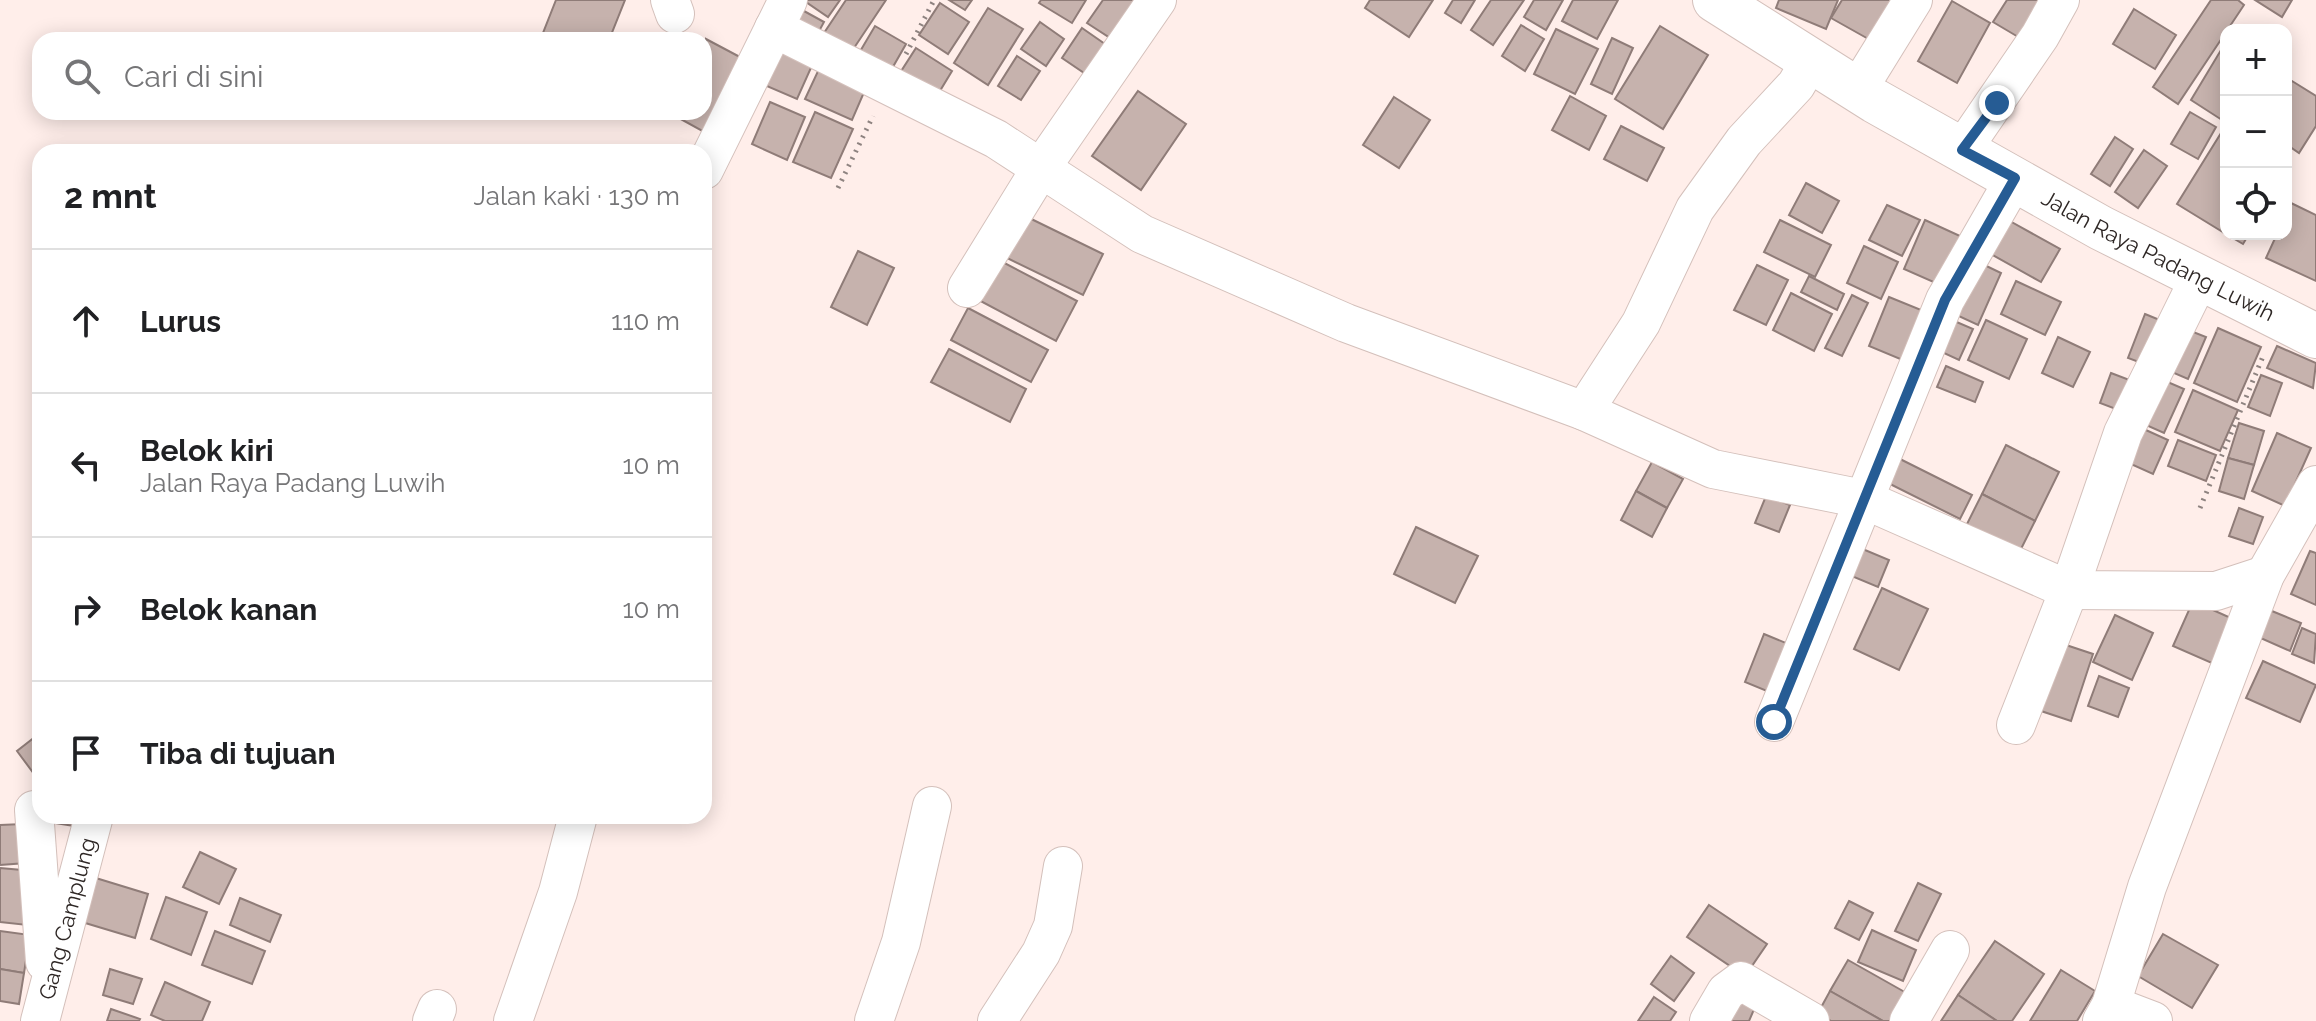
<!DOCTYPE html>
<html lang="id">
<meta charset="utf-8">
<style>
:root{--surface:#fff;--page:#f6f6f6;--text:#202124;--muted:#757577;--line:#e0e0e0}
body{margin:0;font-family:Raleway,sans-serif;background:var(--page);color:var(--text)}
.controls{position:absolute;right:24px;top:24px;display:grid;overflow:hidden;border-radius:16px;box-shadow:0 4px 20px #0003}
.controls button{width:72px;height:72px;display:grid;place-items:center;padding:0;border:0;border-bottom:2px solid var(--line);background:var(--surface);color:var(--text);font:40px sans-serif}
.stop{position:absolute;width:24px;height:24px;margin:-18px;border:6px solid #265c94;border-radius:50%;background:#fff}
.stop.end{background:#265c94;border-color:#fff;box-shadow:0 2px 8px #0008}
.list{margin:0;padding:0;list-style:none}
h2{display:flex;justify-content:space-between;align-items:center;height:104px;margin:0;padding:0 32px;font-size:34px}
h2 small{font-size:26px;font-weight:400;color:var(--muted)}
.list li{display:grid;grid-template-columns:52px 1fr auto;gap:24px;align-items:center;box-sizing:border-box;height:144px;padding:0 32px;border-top:2px solid var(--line)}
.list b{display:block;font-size:30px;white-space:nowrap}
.list p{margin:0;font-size:26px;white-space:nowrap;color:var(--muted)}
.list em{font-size:26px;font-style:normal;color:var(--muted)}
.icon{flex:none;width:44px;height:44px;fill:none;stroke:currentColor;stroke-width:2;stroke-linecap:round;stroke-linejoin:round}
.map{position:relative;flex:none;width:2316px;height:1021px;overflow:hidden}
.search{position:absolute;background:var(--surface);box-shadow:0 4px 20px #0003;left:32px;top:32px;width:680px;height:88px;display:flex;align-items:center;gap:20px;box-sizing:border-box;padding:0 28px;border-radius:24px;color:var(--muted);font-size:30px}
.panel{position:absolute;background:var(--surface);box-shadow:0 4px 20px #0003;left:32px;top:144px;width:680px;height:680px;border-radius:24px}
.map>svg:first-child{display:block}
.building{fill:#c6b2ad;stroke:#8f7c78;stroke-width:2}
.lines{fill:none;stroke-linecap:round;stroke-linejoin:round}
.minor-casing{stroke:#d4c0bb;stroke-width:40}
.major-casing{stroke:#d4c0bb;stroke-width:46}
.path{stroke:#8e8380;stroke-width:5;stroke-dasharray:2 6;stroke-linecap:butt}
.minor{stroke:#fff;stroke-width:38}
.major{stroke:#fff;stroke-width:44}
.route{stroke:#265c94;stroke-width:10}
.labels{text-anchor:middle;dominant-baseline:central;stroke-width:7;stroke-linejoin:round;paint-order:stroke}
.street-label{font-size:22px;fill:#2e2725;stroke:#fff}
</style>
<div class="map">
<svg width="2316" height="1021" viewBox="0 0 2316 1021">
<rect width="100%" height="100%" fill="#ffeeea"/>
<g class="building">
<path d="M 556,0 L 625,0 L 609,40 L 560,40 L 543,33 Z"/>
<path d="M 803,0 L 840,0 L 828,17 Z"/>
<path d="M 846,0 L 886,0 L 846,60 L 818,42 Z"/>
<path d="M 949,0 L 972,0 L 965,10 Z"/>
<path d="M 1041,0 L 1086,0 L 1072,23 L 1039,3 Z"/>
<path d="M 1103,0 L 1150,0 L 1121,45 L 1087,23 Z"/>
<path d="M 1370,0 L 1433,0 L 1409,37 L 1365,8 Z"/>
<path d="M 1453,0 L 1475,0 L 1461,23 L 1445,13 Z"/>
<path d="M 1491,0 L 1524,0 L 1493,45 L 1471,30 Z"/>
<path d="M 1534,0 L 1563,0 L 1546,30 L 1524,17 Z"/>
<path d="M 1573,0 L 1618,0 L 1597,39 L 1562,21 Z"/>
<path d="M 1779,0 L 1838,0 L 1826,29 L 1776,8 Z"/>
<path d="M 1842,0 L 1896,0 L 1872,41 L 1831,18 Z"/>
<path d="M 2007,0 L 2050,0 L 2025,41 L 1993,22 Z"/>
<path d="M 2211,0 L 2238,0 L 2244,5 L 2178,104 L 2153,87 Z"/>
<path d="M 2255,0 L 2292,0 L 2282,17 Z"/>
<path d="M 1952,1 L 1990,23 L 1957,83 L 1918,61 Z"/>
<path d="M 940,3 L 969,22 L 948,54 L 919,35 Z"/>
<path d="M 793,5 L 824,22 L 811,46 Z"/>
<path d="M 988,8 L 1023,29 L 988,85 L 954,63 Z"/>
<path d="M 2134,9 L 2176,35 L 2155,69 L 2113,44 Z"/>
<path d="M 1040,22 L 1064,39 L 1046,66 L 1021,49 Z"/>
<path d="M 1521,25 L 1544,39 L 1525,71 L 1502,56 Z"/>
<path d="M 875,26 L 906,44 L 886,79 L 855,60 Z"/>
<path d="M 1660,26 L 1708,55 L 1663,129 L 1615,99 Z"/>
<path d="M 1082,28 L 1115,51 L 1096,81 L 1062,58 Z"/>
<path d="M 1556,29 L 1598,49 L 1575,94 L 1534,74 Z"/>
<path d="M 1612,38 L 1633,48 L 1612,94 L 1591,84 Z"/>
<path d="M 706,39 L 755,65 L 715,138 L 668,112 L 704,112 Z"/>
<path d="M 779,46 L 814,61 L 797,99 L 762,84 Z"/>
<path d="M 916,48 L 952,71 L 935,99 L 898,76 Z"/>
<path d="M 2221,50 L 2226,53 L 2226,114 L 2222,120 L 2191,100 Z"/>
<path d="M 1017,56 L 1040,71 L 1021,100 L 998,86 Z"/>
<path d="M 819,69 L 865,90 L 852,120 L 805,99 Z"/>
<path d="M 2292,81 L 2316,96 L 2316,126 L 2299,153 L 2286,144 L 2286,90 Z"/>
<path d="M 1138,91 L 1186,124 L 1141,190 L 1092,156 Z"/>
<path d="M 1570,96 L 1606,116 L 1589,150 L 1552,130 Z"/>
<path d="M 1394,97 L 1430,120 L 1399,168 L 1363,145 Z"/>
<path d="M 770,102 L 805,117 L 787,160 L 752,144 Z"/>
<path d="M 815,112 L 853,129 L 831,178 L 793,162 Z"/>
<path d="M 2190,112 L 2216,127 L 2198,159 L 2171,144 Z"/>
<path d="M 2226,125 L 2226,234 L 2177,204 Z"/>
<path d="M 1621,126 L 1664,148 L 1647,181 L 1604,159 Z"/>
<path d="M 2115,137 L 2133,149 L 2110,186 L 2091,174 Z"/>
<path d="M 2144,150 L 2167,166 L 2138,208 L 2115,192 Z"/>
<path d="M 1806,183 L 1839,201 L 1822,233 L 1789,215 Z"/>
<path d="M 2291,203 L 2316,215 L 2316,281 L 2266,258 L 2277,234 L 2286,234 L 2286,215 Z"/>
<path d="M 1887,205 L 1920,220 L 1902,256 L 1869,240 Z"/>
<path d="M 1019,213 L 1103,254 L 1083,295 L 999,254 Z"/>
<path d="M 1780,220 L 1831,245 L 1815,277 L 1764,252 Z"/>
<path d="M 1925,220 L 1960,236 L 1938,284 L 1904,269 Z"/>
<path d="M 2008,220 L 2060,249 L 2041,282 L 1989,253 Z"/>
<path d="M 2226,234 L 2249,234 L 2243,244 Z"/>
<path d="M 1864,246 L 1898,262 L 1881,299 L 1847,283 Z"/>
<path d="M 858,251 L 894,268 L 867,325 L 831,307 Z"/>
<path d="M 993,257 L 1077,301 L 1056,341 L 973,297 Z"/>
<path d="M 1974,260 L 2001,273 L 1978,325 L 1950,312 Z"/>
<path d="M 1757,265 L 1788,280 L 1766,325 L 1734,310 Z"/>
<path d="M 1809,276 L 1844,294 L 1837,310 L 1801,292 Z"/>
<path d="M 2016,281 L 2061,302 L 2045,335 L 2001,314 Z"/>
<path d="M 1791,293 L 1832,314 L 1814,351 L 1773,330 Z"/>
<path d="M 1852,295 L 1868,303 L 1842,356 L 1825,348 Z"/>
<path d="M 1889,297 L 1926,312 L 1905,361 L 1869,346 Z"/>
<path d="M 968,308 L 1048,350 L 1031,382 L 951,340 Z"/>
<path d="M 2145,314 L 2172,325 L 2155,368 L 2128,358 Z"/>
<path d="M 1945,317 L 1973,329 L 1959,360 L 1931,347 Z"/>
<path d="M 1986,320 L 2027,339 L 2009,379 L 1968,360 Z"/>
<path d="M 2178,326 L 2206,337 L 2188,379 L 2160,367 Z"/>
<path d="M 2218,328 L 2261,347 L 2237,402 L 2194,383 Z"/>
<path d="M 2058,337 L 2090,352 L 2073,387 L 2042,373 Z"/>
<path d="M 2277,346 L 2316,363 L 2313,388 L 2267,368 Z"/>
<path d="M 949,349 L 1026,389 L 1010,422 L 931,382 Z"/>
<path d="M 1946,366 L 1983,382 L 1975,402 L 1937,387 Z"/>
<path d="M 2111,373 L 2140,384 L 2129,414 L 2100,403 Z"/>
<path d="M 2261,375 L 2282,383 L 2270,416 L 2248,407 Z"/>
<path d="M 2156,377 L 2184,389 L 2164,433 L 2137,421 Z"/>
<path d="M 2193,390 L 2238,410 L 2220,451 L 2175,432 Z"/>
<path d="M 2239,423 L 2264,431 L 2254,465 L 2228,458 Z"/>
<path d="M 2137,426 L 2168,440 L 2153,474 L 2122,460 Z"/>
<path d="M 2277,433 L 2311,448 L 2285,506 L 2252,491 Z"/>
<path d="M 2178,440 L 2216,455 L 2206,481 L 2168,466 Z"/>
<path d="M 2006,445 L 2059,472 L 2035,521 L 1982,494 Z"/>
<path d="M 1892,455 L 1972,495 L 1960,519 L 1880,479 Z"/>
<path d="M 2228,458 L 2254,465 L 2244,499 L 2219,491 Z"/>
<path d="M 1652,462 L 1683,479 L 1667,508 L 1636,491 Z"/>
<path d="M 1636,491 L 1667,508 L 1652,537 L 1621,520 Z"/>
<path d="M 1982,494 L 2035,521 L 2018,555 L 1965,528 Z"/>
<path d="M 1766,496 L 1790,505 L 1779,532 L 1755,523 Z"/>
<path d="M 2239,508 L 2263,517 L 2253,544 L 2229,536 Z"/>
<path d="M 1416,527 L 1478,556 L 1455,603 L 1394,574 Z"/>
<path d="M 1853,545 L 1889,560 L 1878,587 L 1842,572 Z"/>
<path d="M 2310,551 L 2316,553 L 2316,605 L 2291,594 Z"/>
<path d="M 1882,588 L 1928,609 L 1899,670 L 1854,649 Z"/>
<path d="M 2193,601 L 2233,619 L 2214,664 L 2173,646 Z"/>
<path d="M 2267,609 L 2301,623 L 2290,651 L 2256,636 Z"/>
<path d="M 2115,615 L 2153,633 L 2132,680 L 2093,662 Z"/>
<path d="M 2302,628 L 2316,634 L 2314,663 L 2292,654 Z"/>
<path d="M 1764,634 L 1798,648 L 1779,696 L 1745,682 Z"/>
<path d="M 2057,642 L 2093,654 L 2071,721 L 2035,709 Z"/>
<path d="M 2263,661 L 2316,685 L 2300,722 L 2246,698 Z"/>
<path d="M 2099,676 L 2129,688 L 2118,717 L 2088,706 Z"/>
<path d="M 40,733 L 40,782 L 17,751 Z"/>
<path d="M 48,816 L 82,816 L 81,827 L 48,822 Z"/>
<path d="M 23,824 L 26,863 L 0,865 L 0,825 Z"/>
<path d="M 200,852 L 236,869 L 219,904 L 183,887 Z"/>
<path d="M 0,868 L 33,871 L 27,925 L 0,922 Z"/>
<path d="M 86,875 L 148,894 L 135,938 L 72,919 Z"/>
<path d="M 1918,883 L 1941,894 L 1918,941 L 1895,931 Z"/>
<path d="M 166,897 L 207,912 L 191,955 L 151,939 Z"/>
<path d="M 240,898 L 281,915 L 270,942 L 230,925 Z"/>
<path d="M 1849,901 L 1873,913 L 1859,940 L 1835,928 Z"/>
<path d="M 1709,905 L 1767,944 L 1745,976 L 1687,937 Z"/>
<path d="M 1872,930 L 1916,950 L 1903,981 L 1858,962 Z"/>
<path d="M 0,931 L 30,935 L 24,973 L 0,969 Z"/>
<path d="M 215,931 L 265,951 L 252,984 L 202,965 Z"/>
<path d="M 2163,934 L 2218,965 L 2192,1008 L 2138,976 Z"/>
<path d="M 1995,941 L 2044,974 L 2012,1021 L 1997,1021 L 1958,995 Z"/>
<path d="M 1671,956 L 1694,973 L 1674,1001 L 1651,984 Z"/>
<path d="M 1848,960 L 1910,995 L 1895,1021 L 1883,1021 L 1830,991 Z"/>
<path d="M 0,969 L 24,973 L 19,1004 L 0,1001 Z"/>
<path d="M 110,969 L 142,979 L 133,1004 L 103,995 Z"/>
<path d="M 2061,970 L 2095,991 L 2077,1021 L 2030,1021 Z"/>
<path d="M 165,982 L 210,1002 L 202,1021 L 165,1021 L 151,1015 Z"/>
<path d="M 1830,991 L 1883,1021 L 1831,1021 L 1818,1013 Z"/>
<path d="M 1958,995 L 1997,1021 L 1941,1021 Z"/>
<path d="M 1654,997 L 1676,1012 L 1670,1021 L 1638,1021 Z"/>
<path d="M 1732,999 L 1755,1007 L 1749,1021 L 1724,1021 Z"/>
<path d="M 111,1009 L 140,1019 L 139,1021 L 107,1021 Z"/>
</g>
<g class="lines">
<g class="minor-casing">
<g id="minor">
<path d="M 670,0 L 675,14"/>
<path d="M 774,28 L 996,139 L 1142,234 L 1346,323 L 1584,411"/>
<path d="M 1810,61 L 1796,85 L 1744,141 L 1695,209 L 1641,323 L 1584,411 L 1713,469 L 1863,499 L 2069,590 L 2216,591 L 2265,575"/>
<path d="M 1858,89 L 1913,0"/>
<path d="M 1962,150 L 2040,36 L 2060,0"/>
<path d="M 704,170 L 788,0"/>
<path d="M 967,288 L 1041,168 L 1157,0"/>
<path d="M 1774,722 L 1945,300 L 2015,178"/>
<path d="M 2016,725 L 2069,590 L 2123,433 L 2199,279"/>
<path d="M 34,810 L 45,962"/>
<path d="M 2111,1005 L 2153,1021"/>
<path id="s1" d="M 40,1021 L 94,816"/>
<path d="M 432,1021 L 437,1009"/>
<path d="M 513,1021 L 558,892 L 578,816"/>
<path d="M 874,1021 L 901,942 L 932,806"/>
<path d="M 997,1021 L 1041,953 L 1053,926 L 1063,866"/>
<path d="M 1709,1021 L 1726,992 L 1741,981 L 1810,1021"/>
<path d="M 1909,1021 L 1950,950"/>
<path d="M 2102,1021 L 2111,1005 L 2147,887 L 2265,575 L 2316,485"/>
</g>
</g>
<g class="major-casing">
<g id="major">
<path id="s2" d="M 1715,0 L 1875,101 L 2101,228 L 2316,336"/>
</g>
</g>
<g class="path">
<path d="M 906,54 L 933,2"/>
<path d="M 838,188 L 873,116"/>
<path d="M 2200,508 L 2264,354"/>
</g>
<use href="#minor" class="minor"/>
<use href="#major" class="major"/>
</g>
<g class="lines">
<path class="route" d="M 1774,722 L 1945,300 L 2015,178 L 1962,150 L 1997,103"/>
</g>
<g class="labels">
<g class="street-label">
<text stroke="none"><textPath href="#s2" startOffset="512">Jalan Raya Padang Luwih</textPath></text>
<text stroke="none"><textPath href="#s1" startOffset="106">Gang Camplung</textPath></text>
</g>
</g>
</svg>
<div class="controls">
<button>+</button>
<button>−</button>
<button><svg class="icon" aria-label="locate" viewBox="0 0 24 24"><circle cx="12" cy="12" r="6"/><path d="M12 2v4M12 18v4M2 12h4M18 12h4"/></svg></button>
</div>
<div class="stop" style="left:1774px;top:722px"></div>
<div class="stop end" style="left:1997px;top:103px"></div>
<div class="search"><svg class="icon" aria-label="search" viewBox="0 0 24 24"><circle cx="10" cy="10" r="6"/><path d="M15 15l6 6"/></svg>Cari di sini</div>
<section class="panel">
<h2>2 mnt<small>Jalan kaki · 130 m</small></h2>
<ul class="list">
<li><svg class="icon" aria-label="ahead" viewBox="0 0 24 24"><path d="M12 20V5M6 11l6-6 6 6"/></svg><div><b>Lurus</b></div><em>110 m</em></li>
<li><svg class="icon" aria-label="left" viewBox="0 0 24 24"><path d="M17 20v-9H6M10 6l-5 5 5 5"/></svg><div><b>Belok kiri</b><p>Jalan Raya Padang Luwih</p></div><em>10 m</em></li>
<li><svg class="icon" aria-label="right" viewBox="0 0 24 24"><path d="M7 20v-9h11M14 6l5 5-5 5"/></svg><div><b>Belok kanan</b></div><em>10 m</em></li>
<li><svg class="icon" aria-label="arrive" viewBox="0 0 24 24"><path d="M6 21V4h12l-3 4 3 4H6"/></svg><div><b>Tiba di tujuan</b></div></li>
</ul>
</section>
</div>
